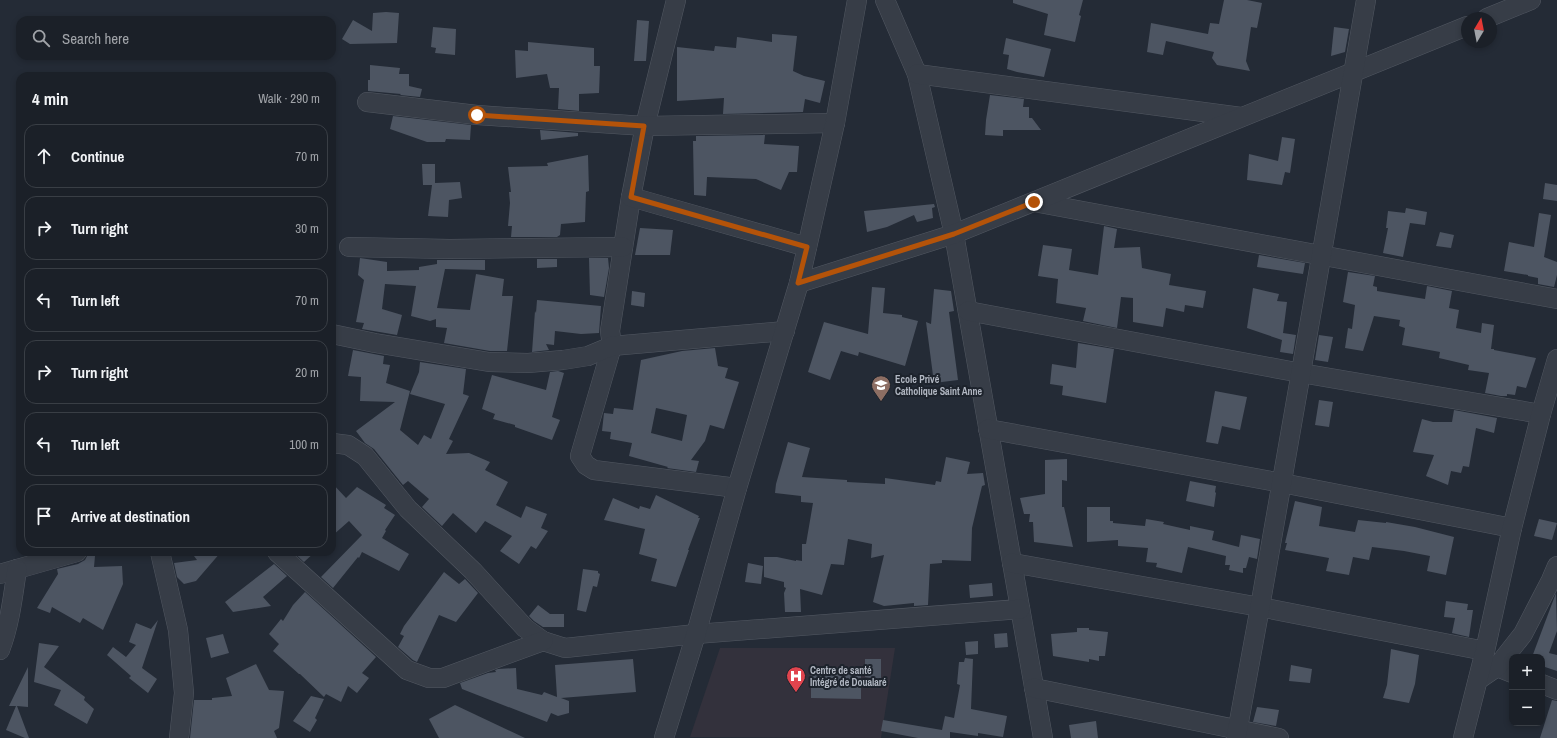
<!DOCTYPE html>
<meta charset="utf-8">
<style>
:root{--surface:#1b2028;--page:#242830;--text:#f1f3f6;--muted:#a0a3a8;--line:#393e45}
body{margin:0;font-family:"Archivo Narrow",sans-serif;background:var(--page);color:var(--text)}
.controls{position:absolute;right:12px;bottom:12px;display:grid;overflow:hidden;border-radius:8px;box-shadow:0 2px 6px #0003}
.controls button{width:36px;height:36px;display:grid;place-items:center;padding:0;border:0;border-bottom:1px solid var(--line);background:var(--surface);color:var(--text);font:20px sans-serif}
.compass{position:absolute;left:1461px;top:12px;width:36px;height:36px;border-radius:50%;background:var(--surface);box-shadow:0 2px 6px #0003;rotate:10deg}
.stop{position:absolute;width:12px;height:12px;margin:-9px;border:3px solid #b45309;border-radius:50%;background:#fff}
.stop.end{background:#b45309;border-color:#fff;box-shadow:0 1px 4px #0008}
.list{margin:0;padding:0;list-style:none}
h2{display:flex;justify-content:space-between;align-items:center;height:52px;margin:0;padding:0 16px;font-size:17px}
h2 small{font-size:13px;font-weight:400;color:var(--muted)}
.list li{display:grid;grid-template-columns:26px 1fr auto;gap:12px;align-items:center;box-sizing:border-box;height:64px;margin:0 8px 8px;padding:0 8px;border:1px solid var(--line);border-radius:12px}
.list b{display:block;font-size:15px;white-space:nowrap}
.list em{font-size:13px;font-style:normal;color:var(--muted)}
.icon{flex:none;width:22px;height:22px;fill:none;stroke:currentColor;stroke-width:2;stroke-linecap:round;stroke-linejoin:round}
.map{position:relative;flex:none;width:1557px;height:738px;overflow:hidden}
.search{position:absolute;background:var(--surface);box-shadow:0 2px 6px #0003;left:16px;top:16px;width:320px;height:44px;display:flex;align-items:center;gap:10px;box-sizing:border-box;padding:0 14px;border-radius:12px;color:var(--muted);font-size:15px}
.panel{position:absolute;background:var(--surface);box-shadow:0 2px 6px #0003;left:16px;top:72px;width:320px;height:484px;border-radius:12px}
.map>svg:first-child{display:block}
.medical{fill:#33313c}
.building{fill:#4d5562;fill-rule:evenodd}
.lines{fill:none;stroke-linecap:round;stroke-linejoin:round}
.minor-casing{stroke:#525862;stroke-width:20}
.minor{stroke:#373d47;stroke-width:19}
.route{stroke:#b45309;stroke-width:5}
.labels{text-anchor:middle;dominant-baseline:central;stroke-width:4;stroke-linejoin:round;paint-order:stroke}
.poi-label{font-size:10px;font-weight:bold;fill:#b2b8c3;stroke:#1d232c;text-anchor:start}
</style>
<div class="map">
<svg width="1557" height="738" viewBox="0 0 1557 738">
<rect width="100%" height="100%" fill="#242b36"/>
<path class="medical" d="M 720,648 L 895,648 L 881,738 L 690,737 Z"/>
<g class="building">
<path d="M 1013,0 L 1083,0 L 1079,15 L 1081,16 L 1075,42 L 1044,35 L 1048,14 L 1013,3 Z"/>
<path d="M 1224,0 L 1247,0 L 1262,3 L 1257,28 L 1251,27 L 1246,61 L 1250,71 L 1217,65 L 1212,58 L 1214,52 L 1166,41 L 1163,55 L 1147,52 L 1151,23 L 1208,34 L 1210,23 L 1219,24 Z"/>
<path d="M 386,12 L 399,13 L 397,43 L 350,44 L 342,39 L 353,20 L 372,31 L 373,13 Z"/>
<path d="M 637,20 L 649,21 L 646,61 L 634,61 Z"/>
<path d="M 433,27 L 456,29 L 455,55 L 435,53 L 436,48 L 431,47 Z"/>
<path d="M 1334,27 L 1349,29 L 1345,52 L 1331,56 Z"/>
<path d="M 772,34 L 797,36 L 793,71 L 804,76 L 825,81 L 820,103 L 805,99 L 803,112 L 723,114 L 724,98 L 677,101 L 677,47 L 714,51 L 715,46 L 736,48 L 737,37 L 772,42 Z"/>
<path d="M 1006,38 L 1051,49 L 1044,77 L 1017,72 L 1007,69 L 1009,55 L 1003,54 Z"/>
<path d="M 528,42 L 594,48 L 594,66 L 600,66 L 599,93 L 579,94 L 579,111 L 558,109 L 559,88 L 550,88 L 547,74 L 516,78 L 515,50 L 528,51 Z"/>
<path d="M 370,65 L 400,68 L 399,74 L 409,74 L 409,86 L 422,89 L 420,97 L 400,95 L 401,94 L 368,91 L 368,80 L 370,80 Z"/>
<path d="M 990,95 L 1024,99 L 1023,107 L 1029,107 L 1029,118 L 1032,118 L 1041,130 L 1003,130 L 1003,136 L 985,135 L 986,120 Z"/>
<path d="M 393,116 L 471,125 L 470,140 L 446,139 L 445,142 L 427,142 L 390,129 Z"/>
<path d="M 540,130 L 578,133 L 578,136 L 541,140 Z"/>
<path d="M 765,135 L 764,144 L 799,146 L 797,172 L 789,172 L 781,190 L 756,179 L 707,177 L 706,196 L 694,195 L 693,141 L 696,141 L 696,136 Z"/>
<path d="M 1282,137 L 1295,139 L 1290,173 L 1285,172 L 1282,185 L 1247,180 L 1249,154 L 1278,161 Z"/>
<path d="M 588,155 L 589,191 L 586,192 L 585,222 L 561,224 L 560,235 L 557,237 L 511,237 L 512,226 L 508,226 L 510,203 L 509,192 L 511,192 L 508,167 L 548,166 L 547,163 Z"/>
<path d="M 422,164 L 435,164 L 435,183 L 460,182 L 462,198 L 449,200 L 448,217 L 428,216 L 432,185 L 423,185 Z"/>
<path d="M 1545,183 L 1557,185 L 1557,201 L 1543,199 Z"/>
<path d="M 934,204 L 935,207 L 932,208 L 933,218 L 917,222 L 914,215 L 887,227 L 867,232 L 864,211 Z"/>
<path d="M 1406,208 L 1427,212 L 1425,225 L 1410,223 L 1403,257 L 1383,253 L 1388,228 L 1386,228 L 1388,211 L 1405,213 Z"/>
<path d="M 1539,213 L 1551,215 L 1544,257 L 1557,262 L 1557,275 L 1554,287 L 1538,284 L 1538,278 L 1528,276 L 1528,275 L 1504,271 L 1509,242 L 1534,247 Z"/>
<path d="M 1104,226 L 1117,229 L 1114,248 L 1140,247 L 1142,268 L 1171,274 L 1169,285 L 1206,291 L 1203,308 L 1185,305 L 1184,312 L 1166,308 L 1163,327 L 1133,322 L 1133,298 L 1121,297 L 1117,328 L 1083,321 L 1086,308 L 1056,303 L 1058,279 L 1038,276 L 1043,245 L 1072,249 L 1069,270 L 1098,275 Z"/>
<path d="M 640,228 L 673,230 L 670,255 L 635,255 Z"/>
<path d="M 1440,232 L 1454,235 L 1451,248 L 1436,246 Z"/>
<path d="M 1259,255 L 1305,263 L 1303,274 L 1257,267 Z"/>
<path d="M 360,258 L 387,262 L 387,271 L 419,270 L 419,267 L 437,264 L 437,260 L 485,260 L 485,270 L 445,269 L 437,308 L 470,310 L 476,274 L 504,279 L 502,296 L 513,296 L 507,351 L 490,351 L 444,343 L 447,328 L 436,327 L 436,319 L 430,321 L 411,316 L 416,286 L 385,284 L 382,309 L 402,315 L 397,335 L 362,329 L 364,323 L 356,322 L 364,280 L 358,275 Z"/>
<path d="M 589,258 L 608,258 L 609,268 L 604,297 L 590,295 Z"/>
<path d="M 537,259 L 557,259 L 557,267 L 537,268 Z"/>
<path d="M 1348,272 L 1375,276 L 1373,286 L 1377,287 L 1377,291 L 1425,299 L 1427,286 L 1452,291 L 1449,308 L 1459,310 L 1456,328 L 1481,333 L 1482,323 L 1494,325 L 1491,349 L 1494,349 L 1494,350 L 1536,358 L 1526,388 L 1517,386 L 1515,395 L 1507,394 L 1507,396 L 1501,396 L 1485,393 L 1489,373 L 1468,370 L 1469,365 L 1439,358 L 1440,352 L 1402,345 L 1405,328 L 1399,326 L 1400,320 L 1374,316 L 1363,351 L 1345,348 L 1348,328 L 1352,329 L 1355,305 L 1343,302 Z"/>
<path d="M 872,287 L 885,288 L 883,313 L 902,315 L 902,317 L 918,321 L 905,366 L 859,352 L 858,356 L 841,351 L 830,380 L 808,372 L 824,322 L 868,334 Z"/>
<path d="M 1253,288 L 1279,294 L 1277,301 L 1287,302 L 1283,333 L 1296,335 L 1293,354 L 1280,352 L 1282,340 L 1247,328 Z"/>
<path d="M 934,289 L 951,291 L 954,311 L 949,312 L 958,380 L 934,383 L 926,322 L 931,324 Z"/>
<path d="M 632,291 L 645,293 L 644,307 L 631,305 Z"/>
<path d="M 537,300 L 601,306 L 599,333 L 581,334 L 555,331 L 554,345 L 546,344 L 549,350 L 532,352 L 535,311 L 536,313 Z"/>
<path d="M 1319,335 L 1333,337 L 1328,362 L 1315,360 Z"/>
<path d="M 1078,343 L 1114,349 L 1106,403 L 1062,395 L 1063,386 L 1050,384 L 1052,364 L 1076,368 Z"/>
<path d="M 715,348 L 718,366 L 728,368 L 725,378 L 739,382 L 724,429 L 710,425 L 705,441 L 691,460 L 699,461 L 696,472 L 667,468 L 668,467 L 629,456 L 632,443 L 610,439 L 611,432 L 602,431 L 604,413 L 613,414 L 614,408 L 633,410 L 641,360 L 682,351 ZM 656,408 L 687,415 L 682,441 L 651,433 Z"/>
<path d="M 353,350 L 384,356 L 383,364 L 390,365 L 386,383 L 410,391 L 400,430 L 418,445 L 424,435 L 431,439 L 445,404 L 410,394 L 419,372 L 420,362 L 466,369 L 463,394 L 469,396 L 449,439 L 453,441 L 446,454 L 469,453 L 490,462 L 485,470 L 508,482 L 496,505 L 521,518 L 526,506 L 547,514 L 541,528 L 548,531 L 536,549 L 531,546 L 519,564 L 500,551 L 512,536 L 485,521 L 476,533 L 453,513 L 442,526 L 422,507 L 429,499 L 408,481 L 403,485 L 374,449 L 365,443 L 356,431 L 395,402 L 360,401 L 361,377 L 348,376 Z"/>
<path d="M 558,371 L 564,373 L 552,417 L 560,420 L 552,440 L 515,427 L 515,425 L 493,419 L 495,414 L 482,409 L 492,375 L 546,390 L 550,372 Z"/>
<path d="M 1215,391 L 1247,397 L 1240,430 L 1222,426 L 1218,444 L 1206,442 Z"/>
<path d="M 1319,400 L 1333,402 L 1329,427 L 1315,425 Z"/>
<path d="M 1454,410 L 1497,418 L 1494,433 L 1476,428 L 1469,467 L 1463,466 L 1461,473 L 1451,471 L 1448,485 L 1426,476 L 1434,455 L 1413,452 L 1422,419 L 1433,422 L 1452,422 Z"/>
<path d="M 788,442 L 810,448 L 802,477 L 847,480 L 847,482 L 885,484 L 885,478 L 935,485 L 936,481 L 941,482 L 946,457 L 970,462 L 967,474 L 983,473 L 985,485 L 982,486 L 972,528 L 971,561 L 942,560 L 942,563 L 930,564 L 928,605 L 914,606 L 914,603 L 884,606 L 873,602 L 884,555 L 871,558 L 872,544 L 848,539 L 844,565 L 831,564 L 822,595 L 800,589 L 801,612 L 785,612 L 784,593 L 786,588 L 784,587 L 784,582 L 764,577 L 764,557 L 777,557 L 796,561 L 796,560 L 802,561 L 802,544 L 806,544 L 813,503 L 801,502 L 801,496 L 775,493 L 776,484 Z"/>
<path d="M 1067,459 L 1067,481 L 1062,480 L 1062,507 L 1064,507 L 1073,547 L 1034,542 L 1033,522 L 1029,522 L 1030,514 L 1024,514 L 1020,498 L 1045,494 L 1045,460 Z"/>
<path d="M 1190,481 L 1216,486 L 1215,492 L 1216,493 L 1214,507 L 1186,501 Z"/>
<path d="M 332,483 L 346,498 L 357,487 L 386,505 L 384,508 L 395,515 L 385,530 L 386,531 L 382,538 L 409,554 L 399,571 L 362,552 L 359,558 L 358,557 L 333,588 L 321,577 L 362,535 L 349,521 L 332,536 Z"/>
<path d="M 656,495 L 699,516 L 698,518 L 700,518 L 688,550 L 689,550 L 676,587 L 651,581 L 657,559 L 639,554 L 645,529 L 604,520 L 613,498 L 639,509 L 640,506 L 650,509 Z"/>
<path d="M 1295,501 L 1322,507 L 1319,526 L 1355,532 L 1358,520 L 1386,523 L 1386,522 L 1415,527 L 1454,537 L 1446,575 L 1427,571 L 1430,556 L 1404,551 L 1372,547 L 1369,560 L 1353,557 L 1349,575 L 1326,571 L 1329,558 L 1285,550 L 1287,543 L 1285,543 Z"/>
<path d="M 1087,507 L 1110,507 L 1110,521 L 1113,521 L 1113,523 L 1145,526 L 1146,519 L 1164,522 L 1163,524 L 1190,530 L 1190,526 L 1214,531 L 1212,540 L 1239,547 L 1241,535 L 1260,539 L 1257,559 L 1249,557 L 1246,568 L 1243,568 L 1243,573 L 1229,570 L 1230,565 L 1225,565 L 1226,556 L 1188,547 L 1182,573 L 1156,567 L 1157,563 L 1146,562 L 1148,548 L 1118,546 L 1118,540 L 1087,542 Z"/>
<path d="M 1539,519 L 1557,523 L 1552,540 L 1534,536 Z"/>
<path d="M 191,552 L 221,552 L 196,581 L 184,584 L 177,577 L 174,563 L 197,560 Z"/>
<path d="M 293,552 L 315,552 L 304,562 Z"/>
<path d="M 87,556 L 95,556 L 94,567 L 122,566 L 123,584 L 103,630 L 83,618 L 80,623 L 52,607 L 50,613 L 37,608 L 58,574 L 57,569 L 78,564 L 85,560 Z"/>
<path d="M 748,563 L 763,566 L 761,584 L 745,582 Z"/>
<path d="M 274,564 L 287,576 L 263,597 L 271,606 L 233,612 L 225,602 Z"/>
<path d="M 583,569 L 598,571 L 598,573 L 600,574 L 597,587 L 593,586 L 586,612 L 577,610 Z"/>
<path d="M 444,572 L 459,584 L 465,579 L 478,593 L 456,622 L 439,615 L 417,662 L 413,660 L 398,647 L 404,636 L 400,634 L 404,626 Z"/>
<path d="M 992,583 L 993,596 L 970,598 L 969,585 Z"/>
<path d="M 305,592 L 376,657 L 362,673 L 369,678 L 357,693 L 348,686 L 341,702 L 326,694 L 324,697 L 300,674 L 299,674 L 273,651 L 279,644 L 269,634 L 281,619 L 283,621 L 293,605 Z"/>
<path d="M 1556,593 L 1557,631 L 1549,653 L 1557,655 L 1557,671 L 1542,666 L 1542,657 L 1532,657 Z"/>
<path d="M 1446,601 L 1468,604 L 1467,610 L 1473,610 L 1469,637 L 1452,633 L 1455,618 L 1444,617 Z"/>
<path d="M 538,605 L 550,614 L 564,614 L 564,627 L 543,627 L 534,621 L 529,616 Z"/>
<path d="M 158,620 L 142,668 L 157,679 L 148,693 L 129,678 L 131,676 L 107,655 L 113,647 L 126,657 L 136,645 L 129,642 L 136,623 L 151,629 Z"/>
<path d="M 1077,628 L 1089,628 L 1089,630 L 1108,632 L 1105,656 L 1099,656 L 1099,661 L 1089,659 L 1089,662 L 1053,656 L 1051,634 L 1077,632 Z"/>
<path d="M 1007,633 L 1008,647 L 995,648 L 994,634 Z"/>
<path d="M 223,634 L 229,653 L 211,658 L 206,638 Z"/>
<path d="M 978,641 L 978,654 L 966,655 L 965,642 Z"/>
<path d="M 39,643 L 59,646 L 44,667 L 85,697 L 84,700 L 94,709 L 87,724 L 54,705 L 61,690 L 34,682 Z"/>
<path d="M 1391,649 L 1419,655 L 1415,684 L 1409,703 L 1383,698 L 1387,685 Z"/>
<path d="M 965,658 L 973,659 L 971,709 L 1007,716 L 1003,737 L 978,733 L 978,736 L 950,732 L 950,738 L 918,738 L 881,731 L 883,720 L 942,730 L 945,716 L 954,718 L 960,685 L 957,684 L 959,662 L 964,662 Z"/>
<path d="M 633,659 L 636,692 L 561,698 L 569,701 L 569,713 L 558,716 L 551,713 L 547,722 L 462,689 L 460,683 L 488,673 L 496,672 L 495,670 L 498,669 L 516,668 L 517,689 L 542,695 L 544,692 L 557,697 L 555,665 Z"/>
<path d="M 865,659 L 881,659 L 881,680 L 865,677 Z"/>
<path d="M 256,664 L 269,690 L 284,691 L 279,728 L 274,731 L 277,738 L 190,738 L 194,700 L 212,700 L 212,698 L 232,696 L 226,678 Z"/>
<path d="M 1291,665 L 1312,669 L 1310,683 L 1289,681 Z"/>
<path d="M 28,667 L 28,707 L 17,706 L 29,738 L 25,738 L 6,730 L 16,706 L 9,706 Z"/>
<path d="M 811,667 L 861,668 L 861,699 L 811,698 Z"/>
<path d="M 311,696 L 324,699 L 315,718 L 317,720 L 310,732 L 293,721 Z"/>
<path d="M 1552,700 L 1557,701 L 1557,738 L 1540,738 Z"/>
<path d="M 455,705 L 525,738 L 439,738 L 429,719 Z"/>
<path d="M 1257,707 L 1279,710 L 1276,726 L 1253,722 Z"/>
<path d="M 1096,721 L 1098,738 L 1071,738 L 1069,725 Z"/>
</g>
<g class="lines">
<g class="minor-casing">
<g id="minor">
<path d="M 676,0 L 645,126 L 631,197 L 610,331 L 612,346 L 580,456 L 586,465 L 594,470 L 737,488"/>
<path d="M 885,0 L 917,74 L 954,234 L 1043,738"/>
<path d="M 1487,18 L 1531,0"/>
<path d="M 917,74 L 1241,117"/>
<path d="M 367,102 L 477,115 L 645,126 L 835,123"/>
<path d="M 631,197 L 807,247"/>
<path d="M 1034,202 L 1557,299"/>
<path d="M 349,247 L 450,249 L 623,247"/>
<path d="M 799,283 L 954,234 L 1467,26"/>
<path d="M 968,311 L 1301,373 L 1541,414"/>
<path d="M 332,334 L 375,343 L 489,362 L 528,363 L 563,360 L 588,356 L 612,346 L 785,331"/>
<path d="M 988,429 L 1282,483 L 1512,528"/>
<path d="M 332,443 L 348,445 L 365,456 L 408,509 L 473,571 L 525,628 L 543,641 L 565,648 L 696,634 L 1020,609"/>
<path d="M 160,552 L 178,630 L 184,693 L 179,738"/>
<path d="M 277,552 L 407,670 L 429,678 L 443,678 L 543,641"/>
<path d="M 1012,563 L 1260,607 L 1485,651"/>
<path d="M 0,574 L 77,552"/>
<path d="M 0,650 C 10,624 13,596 17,569"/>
<path d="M 1497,667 L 1512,673"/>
<path d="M 1478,680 L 1497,667 L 1523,634 L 1551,580 L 1557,566"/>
<path d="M 1542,684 L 1557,690"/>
<path d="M 1034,688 L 1279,738"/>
<path d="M 664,738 L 696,634 L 737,488 L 799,283 L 835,123 L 857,0"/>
<path d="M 1236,738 L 1260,607 L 1366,0"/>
<path d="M 1463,738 L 1485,651 L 1512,528 L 1541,414 L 1557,359"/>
</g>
</g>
<use href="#minor" class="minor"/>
</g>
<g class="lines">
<path class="route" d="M 477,115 L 644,126 L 631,197 L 807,247 L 798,283 L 954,234 L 1034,202"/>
</g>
<defs>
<g id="school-pin" transform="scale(1)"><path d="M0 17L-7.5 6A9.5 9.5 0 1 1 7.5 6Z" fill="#8d6e63" stroke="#1d232c"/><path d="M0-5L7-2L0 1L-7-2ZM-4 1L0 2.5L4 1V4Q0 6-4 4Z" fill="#fff"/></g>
<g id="hospital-pin" transform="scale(1)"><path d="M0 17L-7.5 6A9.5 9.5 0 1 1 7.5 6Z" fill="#e0444e" stroke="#1d232c"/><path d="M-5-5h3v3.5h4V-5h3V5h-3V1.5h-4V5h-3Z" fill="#fff"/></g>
</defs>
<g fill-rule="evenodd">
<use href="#school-pin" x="881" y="385"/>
<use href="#hospital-pin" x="796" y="676"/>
</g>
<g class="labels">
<g class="poi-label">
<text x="895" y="379">Ecole Privé<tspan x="895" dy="12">Catholique Saint Anne</tspan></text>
<text x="810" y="670">Centre de santé<tspan x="810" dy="12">Intégré de Doualaré</tspan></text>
</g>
</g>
</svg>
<div class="controls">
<button>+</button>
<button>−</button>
</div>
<svg class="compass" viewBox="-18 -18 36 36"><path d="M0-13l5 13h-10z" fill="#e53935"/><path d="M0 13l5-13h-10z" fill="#a0a3a8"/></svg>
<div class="stop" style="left:477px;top:115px"></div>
<div class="stop end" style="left:1034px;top:202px"></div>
<div class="search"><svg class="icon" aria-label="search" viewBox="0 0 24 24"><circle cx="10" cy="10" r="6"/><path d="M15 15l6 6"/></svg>Search here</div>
<section class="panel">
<h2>4 min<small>Walk · 290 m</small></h2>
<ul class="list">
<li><svg class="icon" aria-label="ahead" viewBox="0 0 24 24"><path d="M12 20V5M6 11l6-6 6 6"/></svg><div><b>Continue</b></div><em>70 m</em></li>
<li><svg class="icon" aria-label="right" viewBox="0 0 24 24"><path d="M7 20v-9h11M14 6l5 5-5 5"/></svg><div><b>Turn right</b></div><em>30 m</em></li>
<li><svg class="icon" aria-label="left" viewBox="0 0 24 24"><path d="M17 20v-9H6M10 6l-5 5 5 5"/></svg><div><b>Turn left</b></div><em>70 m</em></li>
<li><svg class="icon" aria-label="right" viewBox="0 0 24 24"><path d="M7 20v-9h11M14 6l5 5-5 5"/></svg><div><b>Turn right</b></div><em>20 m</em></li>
<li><svg class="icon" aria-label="left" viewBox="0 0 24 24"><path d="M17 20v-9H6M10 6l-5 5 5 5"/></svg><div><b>Turn left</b></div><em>100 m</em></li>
<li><svg class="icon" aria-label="arrive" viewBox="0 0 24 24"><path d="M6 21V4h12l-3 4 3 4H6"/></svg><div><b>Arrive at destination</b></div></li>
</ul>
</section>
</div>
